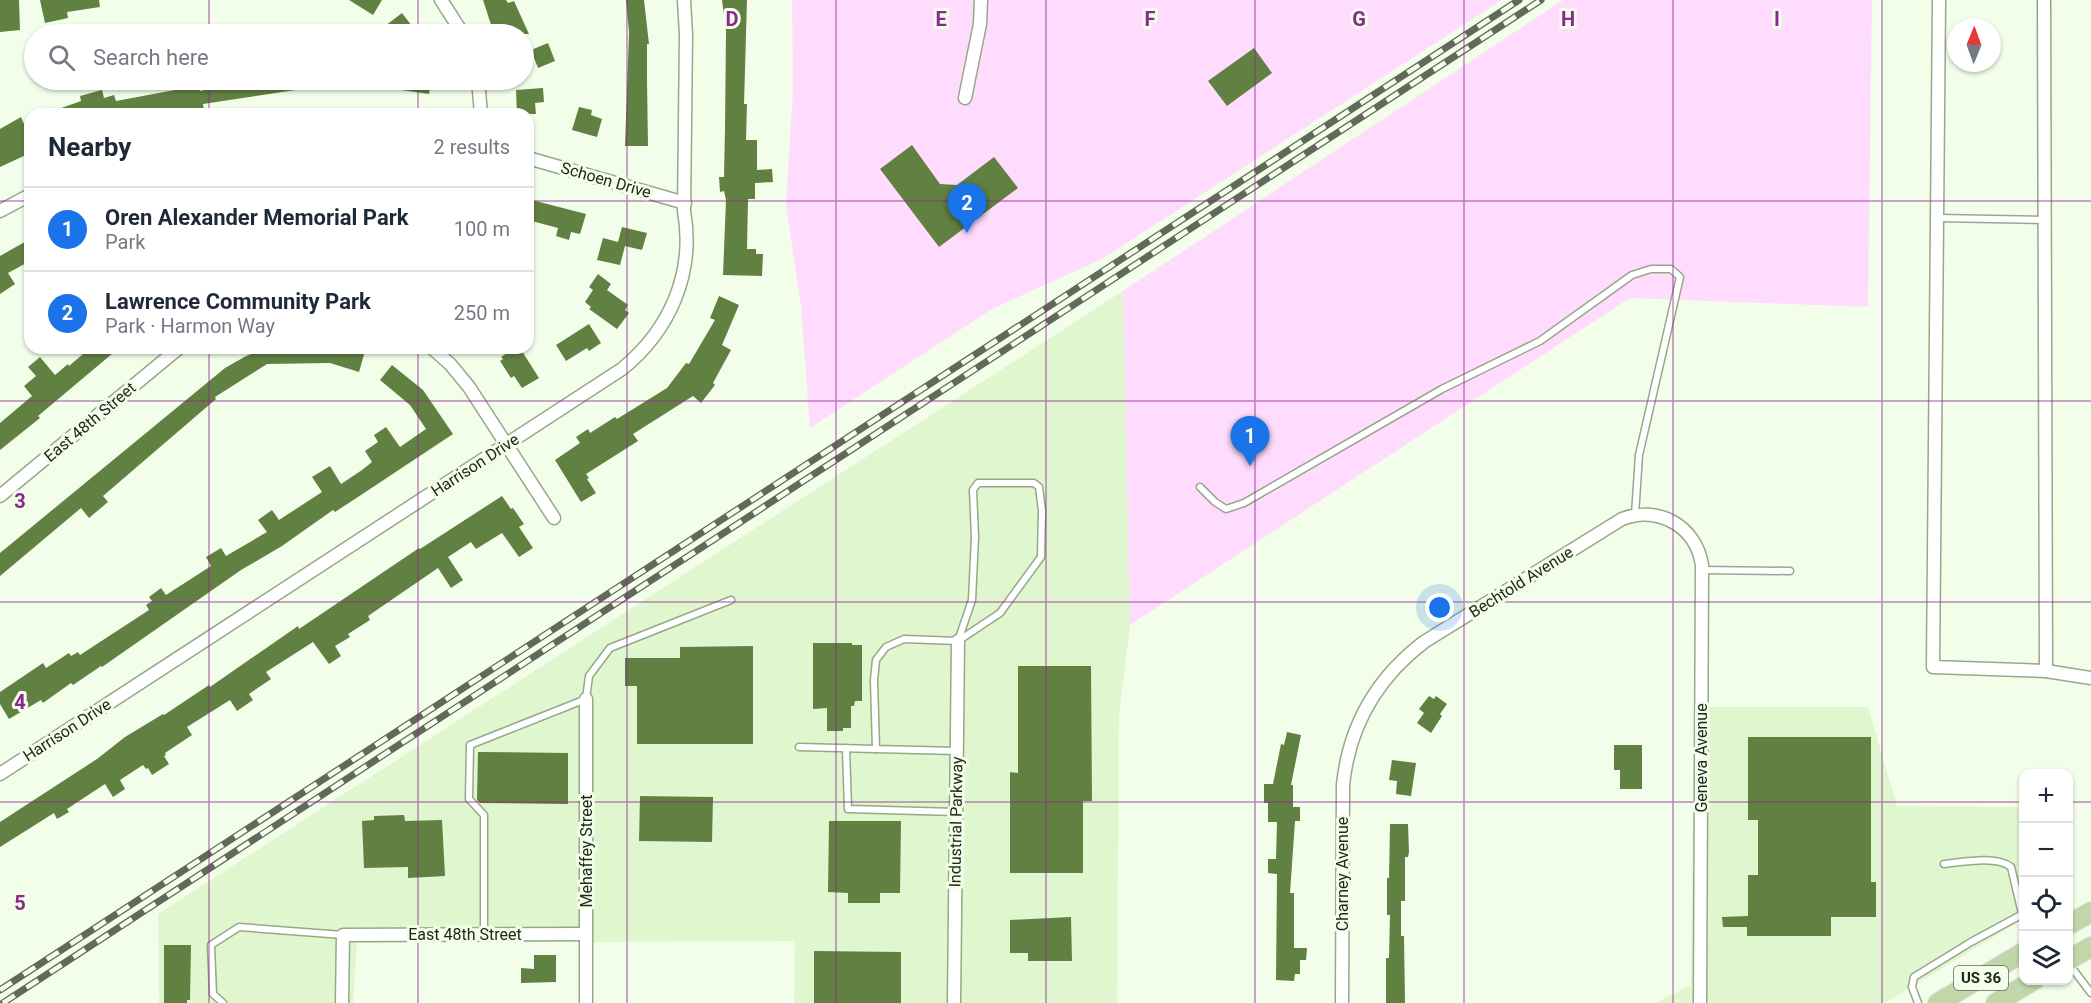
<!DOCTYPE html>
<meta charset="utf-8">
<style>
:root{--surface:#fff;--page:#f6f6f7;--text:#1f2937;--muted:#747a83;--line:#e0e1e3;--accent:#1a73e8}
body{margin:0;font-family:Roboto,sans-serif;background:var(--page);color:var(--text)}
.controls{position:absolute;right:18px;bottom:18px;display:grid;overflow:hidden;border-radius:12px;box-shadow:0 2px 4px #0004}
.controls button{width:54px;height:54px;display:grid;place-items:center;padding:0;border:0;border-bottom:2px solid var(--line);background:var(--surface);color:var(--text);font:30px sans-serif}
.compass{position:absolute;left:1947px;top:18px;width:54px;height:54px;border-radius:50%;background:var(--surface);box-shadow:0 2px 4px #0004;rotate:1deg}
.you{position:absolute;left:1440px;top:608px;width:21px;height:21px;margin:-15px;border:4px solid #fff;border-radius:50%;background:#1a73e8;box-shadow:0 0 0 9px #1a73e833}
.badge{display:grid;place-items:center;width:39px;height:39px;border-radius:50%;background:var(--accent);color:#fff;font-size:20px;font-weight:700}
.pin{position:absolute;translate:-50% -50px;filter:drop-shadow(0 2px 3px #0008)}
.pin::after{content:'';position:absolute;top:32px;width:21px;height:18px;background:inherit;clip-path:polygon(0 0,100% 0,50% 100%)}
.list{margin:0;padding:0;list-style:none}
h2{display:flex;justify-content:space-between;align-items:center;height:78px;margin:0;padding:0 24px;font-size:26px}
h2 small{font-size:20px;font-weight:400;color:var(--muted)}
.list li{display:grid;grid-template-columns:39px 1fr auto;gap:18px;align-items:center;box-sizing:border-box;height:84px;padding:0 24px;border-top:2px solid var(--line)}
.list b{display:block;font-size:22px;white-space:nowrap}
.list p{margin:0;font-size:20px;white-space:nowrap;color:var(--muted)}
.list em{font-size:20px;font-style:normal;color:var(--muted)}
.icon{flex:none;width:33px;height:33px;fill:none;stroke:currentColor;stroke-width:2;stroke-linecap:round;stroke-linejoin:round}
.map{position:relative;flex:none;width:2091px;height:1003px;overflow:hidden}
.search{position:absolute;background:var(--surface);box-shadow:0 2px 4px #0004;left:24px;top:24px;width:510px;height:66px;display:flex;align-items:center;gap:15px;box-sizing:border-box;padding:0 21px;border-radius:33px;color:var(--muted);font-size:22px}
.panel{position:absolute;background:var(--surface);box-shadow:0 2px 4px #0004;left:24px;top:108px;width:510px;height:246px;border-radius:18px}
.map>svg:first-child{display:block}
.built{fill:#e0f6ce}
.green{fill:#ffdcfe}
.building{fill:#618142}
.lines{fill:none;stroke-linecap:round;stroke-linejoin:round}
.service-casing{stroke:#97a889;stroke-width:9}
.minor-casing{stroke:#97a889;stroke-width:15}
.primary-casing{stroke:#e9e9e8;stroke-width:22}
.service{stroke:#fff;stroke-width:6}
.minor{stroke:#fff;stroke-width:12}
.primary{stroke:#bfd7a9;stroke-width:20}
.rail-casing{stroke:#61695a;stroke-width:7}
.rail{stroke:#f3feea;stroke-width:4.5;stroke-dasharray:14;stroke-linecap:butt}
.grid{fill:none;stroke:#8c278e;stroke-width:1.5;stroke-opacity:0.55}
.labels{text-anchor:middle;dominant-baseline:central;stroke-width:6;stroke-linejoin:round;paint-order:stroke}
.shield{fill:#f3feea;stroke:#606859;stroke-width:1.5}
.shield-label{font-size:15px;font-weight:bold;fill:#21271b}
.street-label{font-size:16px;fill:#21271b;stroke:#f3feea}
.grid-label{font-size:20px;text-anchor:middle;font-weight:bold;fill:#8c278e;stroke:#f3feea;stroke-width:6;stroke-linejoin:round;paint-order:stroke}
</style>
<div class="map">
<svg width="2091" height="1003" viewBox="0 0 2091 1003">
<rect width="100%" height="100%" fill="#f3feea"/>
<g class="built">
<path d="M 1123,291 L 1130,625 L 1119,716 L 1117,1003 L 794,1003 L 795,941 L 357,943 L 353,1003 L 159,1003 L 158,914 Z"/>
<path d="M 1694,707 L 1868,707 L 1897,806 L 2019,807 L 2024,830 L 2023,919 L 1885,1003 L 1656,1003 L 1691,985 Z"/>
</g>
<g class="green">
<path d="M 792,0 L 1502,0 L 1102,259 L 992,309 L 810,428 L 801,306 L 786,206 L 793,89 Z"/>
<path d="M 1563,0 L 1872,0 L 1868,307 L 1630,298 L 1130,625 L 1123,291 Z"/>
</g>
<g class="building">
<path d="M 0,0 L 19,0 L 20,30 L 0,32 Z"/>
<path d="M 40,0 L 99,0 L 100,7 L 67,12 L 68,18 L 45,23 Z"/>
<path d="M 349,0 L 382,0 L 373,15 Z"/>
<path d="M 483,0 L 506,0 L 508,3 L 514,1 L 529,34 L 494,34 Z"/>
<path d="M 626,0 L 644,0 L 649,44 L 647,44 L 647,80 L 648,146 L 625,146 L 629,32 Z"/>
<path d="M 722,0 L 747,0 L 744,104 L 747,104 L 746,140 L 757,140 L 757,170 L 772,169 L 773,182 L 755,183 L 755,199 L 748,199 L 747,249 L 756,249 L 756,254 L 763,254 L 762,276 L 723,275 L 726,200 L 724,191 L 720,192 L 719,177 L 724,177 L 725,128 L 726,31 Z"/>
<path d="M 402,13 L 418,34 L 391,34 L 385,26 Z"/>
<path d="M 548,43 L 555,61 L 538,68 L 531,50 Z"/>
<path d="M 1254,48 L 1272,73 L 1227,106 L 1208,81 Z"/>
<path d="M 173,80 L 197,80 L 200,91 L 224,86 L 223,82 L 239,80 L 314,80 L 315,87 L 203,104 L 204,112 L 194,114 L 191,114 L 190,110 L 171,114 L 50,114 L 50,112 L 81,101 L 80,96 L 102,90 L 104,98 L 114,95 L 116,101 L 175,90 Z"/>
<path d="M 382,80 L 431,80 L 429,94 L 381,87 Z"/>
<path d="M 543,88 L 544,102 L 535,103 L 536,114 L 517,114 L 516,90 Z"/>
<path d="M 579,107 L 592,110 L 591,115 L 602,119 L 597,137 L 572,130 Z"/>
<path d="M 21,117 L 30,138 L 30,150 L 25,152 L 26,155 L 0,167 L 0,129 Z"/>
<path d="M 912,145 L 940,184 L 957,185 L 994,157 L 1018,188 L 939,247 L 880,169 Z"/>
<path d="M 528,199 L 586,214 L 580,234 L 571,232 L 569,240 L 556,236 L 558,228 L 528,220 Z"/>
<path d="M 622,227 L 647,233 L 642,250 L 625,246 L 620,265 L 597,260 L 603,238 L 618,242 Z"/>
<path d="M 30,239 L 30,261 L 8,273 L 15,284 L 0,294 L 0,256 Z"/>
<path d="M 598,274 L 611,284 L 607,290 L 628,305 L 625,310 L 629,313 L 617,329 L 589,309 L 591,307 L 585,302 L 593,290 L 589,287 Z"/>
<path d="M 719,296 L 739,305 L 722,345 L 731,350 L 713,383 L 715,385 L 701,403 L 693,396 L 633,434 L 638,441 L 586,474 L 589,478 L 587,479 L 596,493 L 581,502 L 555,460 L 580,443 L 576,437 L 588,429 L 590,433 L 615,417 L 617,419 L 667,388 L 686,363 L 689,364 L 715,320 L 710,318 Z"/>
<path d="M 589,324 L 601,343 L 589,351 L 587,348 L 566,361 L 556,345 Z"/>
<path d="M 90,348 L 119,348 L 38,416 L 40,418 L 0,450 L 0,423 L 32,396 L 24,386 L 36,376 L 28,367 L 40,357 L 55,375 L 68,364 L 69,366 Z"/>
<path d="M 268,348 L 356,348 L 365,351 L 359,372 L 330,363 L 267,364 L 215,397 L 216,399 L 103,496 L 108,502 L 89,518 L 81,508 L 0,576 L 0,553 L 225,368 L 246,356 Z"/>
<path d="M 515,348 L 520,348 L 539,378 L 522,388 L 514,376 L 511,378 L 500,361 L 503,359 L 501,357 Z"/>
<path d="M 392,365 L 423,390 L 453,434 L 361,495 L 335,512 L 333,510 L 282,546 L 241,570 L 102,667 L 101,666 L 73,685 L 71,683 L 43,703 L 41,700 L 9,719 L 0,704 L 0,692 L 43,663 L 46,668 L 69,653 L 71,656 L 78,652 L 80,655 L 149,610 L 146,605 L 152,601 L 149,597 L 161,588 L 166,595 L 211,566 L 206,557 L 221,548 L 226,556 L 267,532 L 258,520 L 272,510 L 279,520 L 322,492 L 312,477 L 330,466 L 341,484 L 362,470 L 372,462 L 365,451 L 378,442 L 374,435 L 386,427 L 400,447 L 426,429 L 410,405 L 380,380 Z"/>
<path d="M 502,496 L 511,509 L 513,508 L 524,524 L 519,527 L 533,548 L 519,557 L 502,533 L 476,549 L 471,542 L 448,557 L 463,580 L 451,588 L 438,568 L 368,616 L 370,620 L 348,634 L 350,637 L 335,646 L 341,656 L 329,664 L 313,642 L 266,672 L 271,679 L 249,694 L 253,700 L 237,711 L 230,700 L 187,727 L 192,735 L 165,753 L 166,755 L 164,756 L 169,764 L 152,775 L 148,768 L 146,769 L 143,765 L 120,780 L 125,789 L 113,797 L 105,784 L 67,809 L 69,812 L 57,819 L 54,813 L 0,847 L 0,822 L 97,759 L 125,737 L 163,714 L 164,715 L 209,685 L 210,687 L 298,626 L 299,629 L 419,548 L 420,549 Z"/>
<path d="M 813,643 L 852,643 L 852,645 L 862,645 L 862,701 L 855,701 L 854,706 L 851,706 L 851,728 L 843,728 L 843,731 L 827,731 L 827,708 L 813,709 Z"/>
<path d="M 753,646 L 753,744 L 637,744 L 637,686 L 625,686 L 625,658 L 680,658 L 680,647 Z"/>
<path d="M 1018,666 L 1091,666 L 1092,801 L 1083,801 L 1083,873 L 1010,873 L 1010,772 L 1018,773 Z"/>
<path d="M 1429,696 L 1434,699 L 1436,696 L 1447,704 L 1440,714 L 1442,716 L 1431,733 L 1417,723 L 1424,713 L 1419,709 Z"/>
<path d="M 1287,732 L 1301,735 L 1291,785 L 1293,785 L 1293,807 L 1300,807 L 1300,821 L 1295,821 L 1290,893 L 1294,893 L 1294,948 L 1307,948 L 1306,960 L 1300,960 L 1300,974 L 1295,974 L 1294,981 L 1276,980 L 1277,874 L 1268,873 L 1268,859 L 1276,859 L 1277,822 L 1268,822 L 1268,803 L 1264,803 L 1264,784 L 1273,784 L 1281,744 L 1284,745 Z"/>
<path d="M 1748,737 L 1871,737 L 1871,882 L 1876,882 L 1876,917 L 1831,917 L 1831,936 L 1747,936 L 1747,927 L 1723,927 L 1722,917 L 1748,916 L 1748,875 L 1758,875 L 1758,820 L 1748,820 Z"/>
<path d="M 1614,745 L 1642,745 L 1642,789 L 1620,789 L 1620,770 L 1614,770 Z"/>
<path d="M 478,752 L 568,753 L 568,804 L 480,803 L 477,800 Z"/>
<path d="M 1392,760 L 1416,763 L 1411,796 L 1396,794 L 1397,781 L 1389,780 Z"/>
<path d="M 640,796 L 713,797 L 712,842 L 639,841 Z"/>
<path d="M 404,815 L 405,821 L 442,820 L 445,876 L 408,878 L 408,867 L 364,868 L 362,821 L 374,820 L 374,816 Z"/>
<path d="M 829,821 L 901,821 L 900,893 L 880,893 L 880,903 L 848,903 L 848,893 L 828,892 Z"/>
<path d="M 1390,824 L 1408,824 L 1409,852 L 1408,857 L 1405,857 L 1405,901 L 1401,901 L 1401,936 L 1404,936 L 1405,1003 L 1386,1003 L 1386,958 L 1389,958 L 1390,915 L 1387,915 L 1387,878 L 1389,878 Z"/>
<path d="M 1071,917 L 1072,961 L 1028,961 L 1028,953 L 1010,953 L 1010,920 Z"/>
<path d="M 164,945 L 191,945 L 190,1000 L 187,1000 L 187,1003 L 164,1003 Z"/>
<path d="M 814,951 L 901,952 L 901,1003 L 814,1003 Z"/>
<path d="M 534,955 L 556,955 L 556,982 L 521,983 L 521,968 L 534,969 Z"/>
</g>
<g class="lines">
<g class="service-casing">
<g id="service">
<path d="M 1937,218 L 2045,220"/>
<path d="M 1200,487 L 1215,502 L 1226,509 L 1244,503 L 1442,389 L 1540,341 L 1632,275 L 1651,269 L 1671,269 L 1680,277 L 1639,455 L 1635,515"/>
<path d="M 1702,570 L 1790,571"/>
<path d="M 799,747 L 876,749"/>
<path d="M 846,748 L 848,809 L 956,812"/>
<path d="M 957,751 L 876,749 L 874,680 L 876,660 L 886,647 L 904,639 L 958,641 L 1000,613 L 1041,557 L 1042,511 L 1039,487 L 1034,483 L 978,483 L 973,490 L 975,537 L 972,600 L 958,641"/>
<path d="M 1944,864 C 1962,862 1997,855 2011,867 L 2024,922"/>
<path d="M 484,934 L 484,815 L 469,799 L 470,745 L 586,699 L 589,676 L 610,648 L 731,600"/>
<path d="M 2069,964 L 2091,993"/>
<path d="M 223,1003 L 213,994 L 211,945 L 239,927 L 343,935"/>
<path d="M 1918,1003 L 1912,987 L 1914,977 L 1971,942 L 2021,915"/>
</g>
</g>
<g class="minor-casing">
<g id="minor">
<path d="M 441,0 L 463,34"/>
<path d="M 1939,0 L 1933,667 L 2046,671 L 2091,678"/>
<path d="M 2044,0 L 2046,671"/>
<path d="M 478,80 L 481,114"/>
<path d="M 965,98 L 980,24 L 981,0"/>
<path d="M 528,158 L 685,203"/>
<path d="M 0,211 L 30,195"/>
<path d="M 432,348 L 450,364 L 469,387 L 554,518"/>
<path d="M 0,496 L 179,348"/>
<path d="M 586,699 L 586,1003"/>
<path d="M 0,774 L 622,369 C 670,330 695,273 684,211 L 686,35 L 684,0"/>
<path d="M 342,1003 L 343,935 L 586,934"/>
<path d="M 954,1003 L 958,641"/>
<path d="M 1342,1003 L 1343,785 C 1349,726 1377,678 1424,642 L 1622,519 C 1658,505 1696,526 1702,565 L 1700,1003"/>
</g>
</g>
<g class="primary-casing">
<g id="primary">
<path d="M 2068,925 L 2091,912"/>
<path d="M 2068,960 L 2091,947"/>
<path d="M 1938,1003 L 2024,952"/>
<path d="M 1996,1003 L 2034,980"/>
</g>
</g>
<use href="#service" class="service"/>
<use href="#minor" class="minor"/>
<use href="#primary" class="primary"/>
<g class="rail-casing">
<g id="rail">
<path d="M 0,990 L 1519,0"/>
<path d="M 3,1003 L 1541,0"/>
</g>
</g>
<use href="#rail" class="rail"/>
</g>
<path class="grid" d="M 209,0 L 209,34M 418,0 L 418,34M 627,0 L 627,1003M 836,0 L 836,1003M 1046,0 L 1046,1003M 1255,0 L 1255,1003M 1464,0 L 1464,1003M 1673,0 L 1673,1003M 1882,0 L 1882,1003M 209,80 L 209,114M 418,80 L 418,114M 0,201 L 30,201M 528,201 L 2091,201M 209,348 L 209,1003M 418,348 L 418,1003M 0,401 L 2091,401M 0,602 L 2091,602M 0,802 L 2024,802M 2068,802 L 2091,802"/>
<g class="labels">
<rect class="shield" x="1954" y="966" width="54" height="24" rx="4.5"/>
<g class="shield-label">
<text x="1981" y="978">US 36</text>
</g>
<g class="street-label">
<text transform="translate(606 180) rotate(16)">Schoen Drive</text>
<text transform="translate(90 422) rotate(-40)">East 48th Street</text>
<text transform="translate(475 465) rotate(-33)">Harrison Drive</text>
<text transform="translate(1521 582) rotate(-32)">Bechtold Avenue</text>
<text transform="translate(67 730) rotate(-33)">Harrison Drive</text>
<text transform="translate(1701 758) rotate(-90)">Geneva Avenue</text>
<text transform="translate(956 822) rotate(-89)">Industrial Parkway</text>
<text transform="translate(586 851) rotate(-90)">Mehaffey Street</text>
<text transform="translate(1342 874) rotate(-90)">Charney Avenue</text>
<text x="465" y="934">East 48th Street</text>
</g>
</g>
<g class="grid-label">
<text x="732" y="26">D</text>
<text x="941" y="26">E</text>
<text x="1150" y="26">F</text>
<text x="1359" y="26">G</text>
<text x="1568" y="26">H</text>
<text x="1777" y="26">I</text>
<text x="20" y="508">3</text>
<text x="20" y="709">4</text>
<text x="20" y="910">5</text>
</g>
</svg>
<div class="controls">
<button>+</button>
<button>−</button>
<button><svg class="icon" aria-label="locate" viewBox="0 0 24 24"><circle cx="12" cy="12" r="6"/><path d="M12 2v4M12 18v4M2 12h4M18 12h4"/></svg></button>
<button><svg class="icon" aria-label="layers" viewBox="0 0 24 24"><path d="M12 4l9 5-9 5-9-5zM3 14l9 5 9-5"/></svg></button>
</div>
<svg class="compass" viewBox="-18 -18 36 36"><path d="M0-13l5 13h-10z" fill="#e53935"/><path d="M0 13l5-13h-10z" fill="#747a83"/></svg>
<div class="you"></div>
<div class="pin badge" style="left:1250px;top:466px">1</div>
<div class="pin badge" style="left:967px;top:233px">2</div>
<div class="search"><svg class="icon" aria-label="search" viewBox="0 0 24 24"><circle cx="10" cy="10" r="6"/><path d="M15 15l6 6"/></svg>Search here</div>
<section class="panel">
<h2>Nearby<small>2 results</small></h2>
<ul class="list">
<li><span class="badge">1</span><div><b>Oren Alexander Memorial Park</b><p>Park</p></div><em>100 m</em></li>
<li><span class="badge">2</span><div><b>Lawrence Community Park</b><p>Park · Harmon Way</p></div><em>250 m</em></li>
</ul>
</section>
</div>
